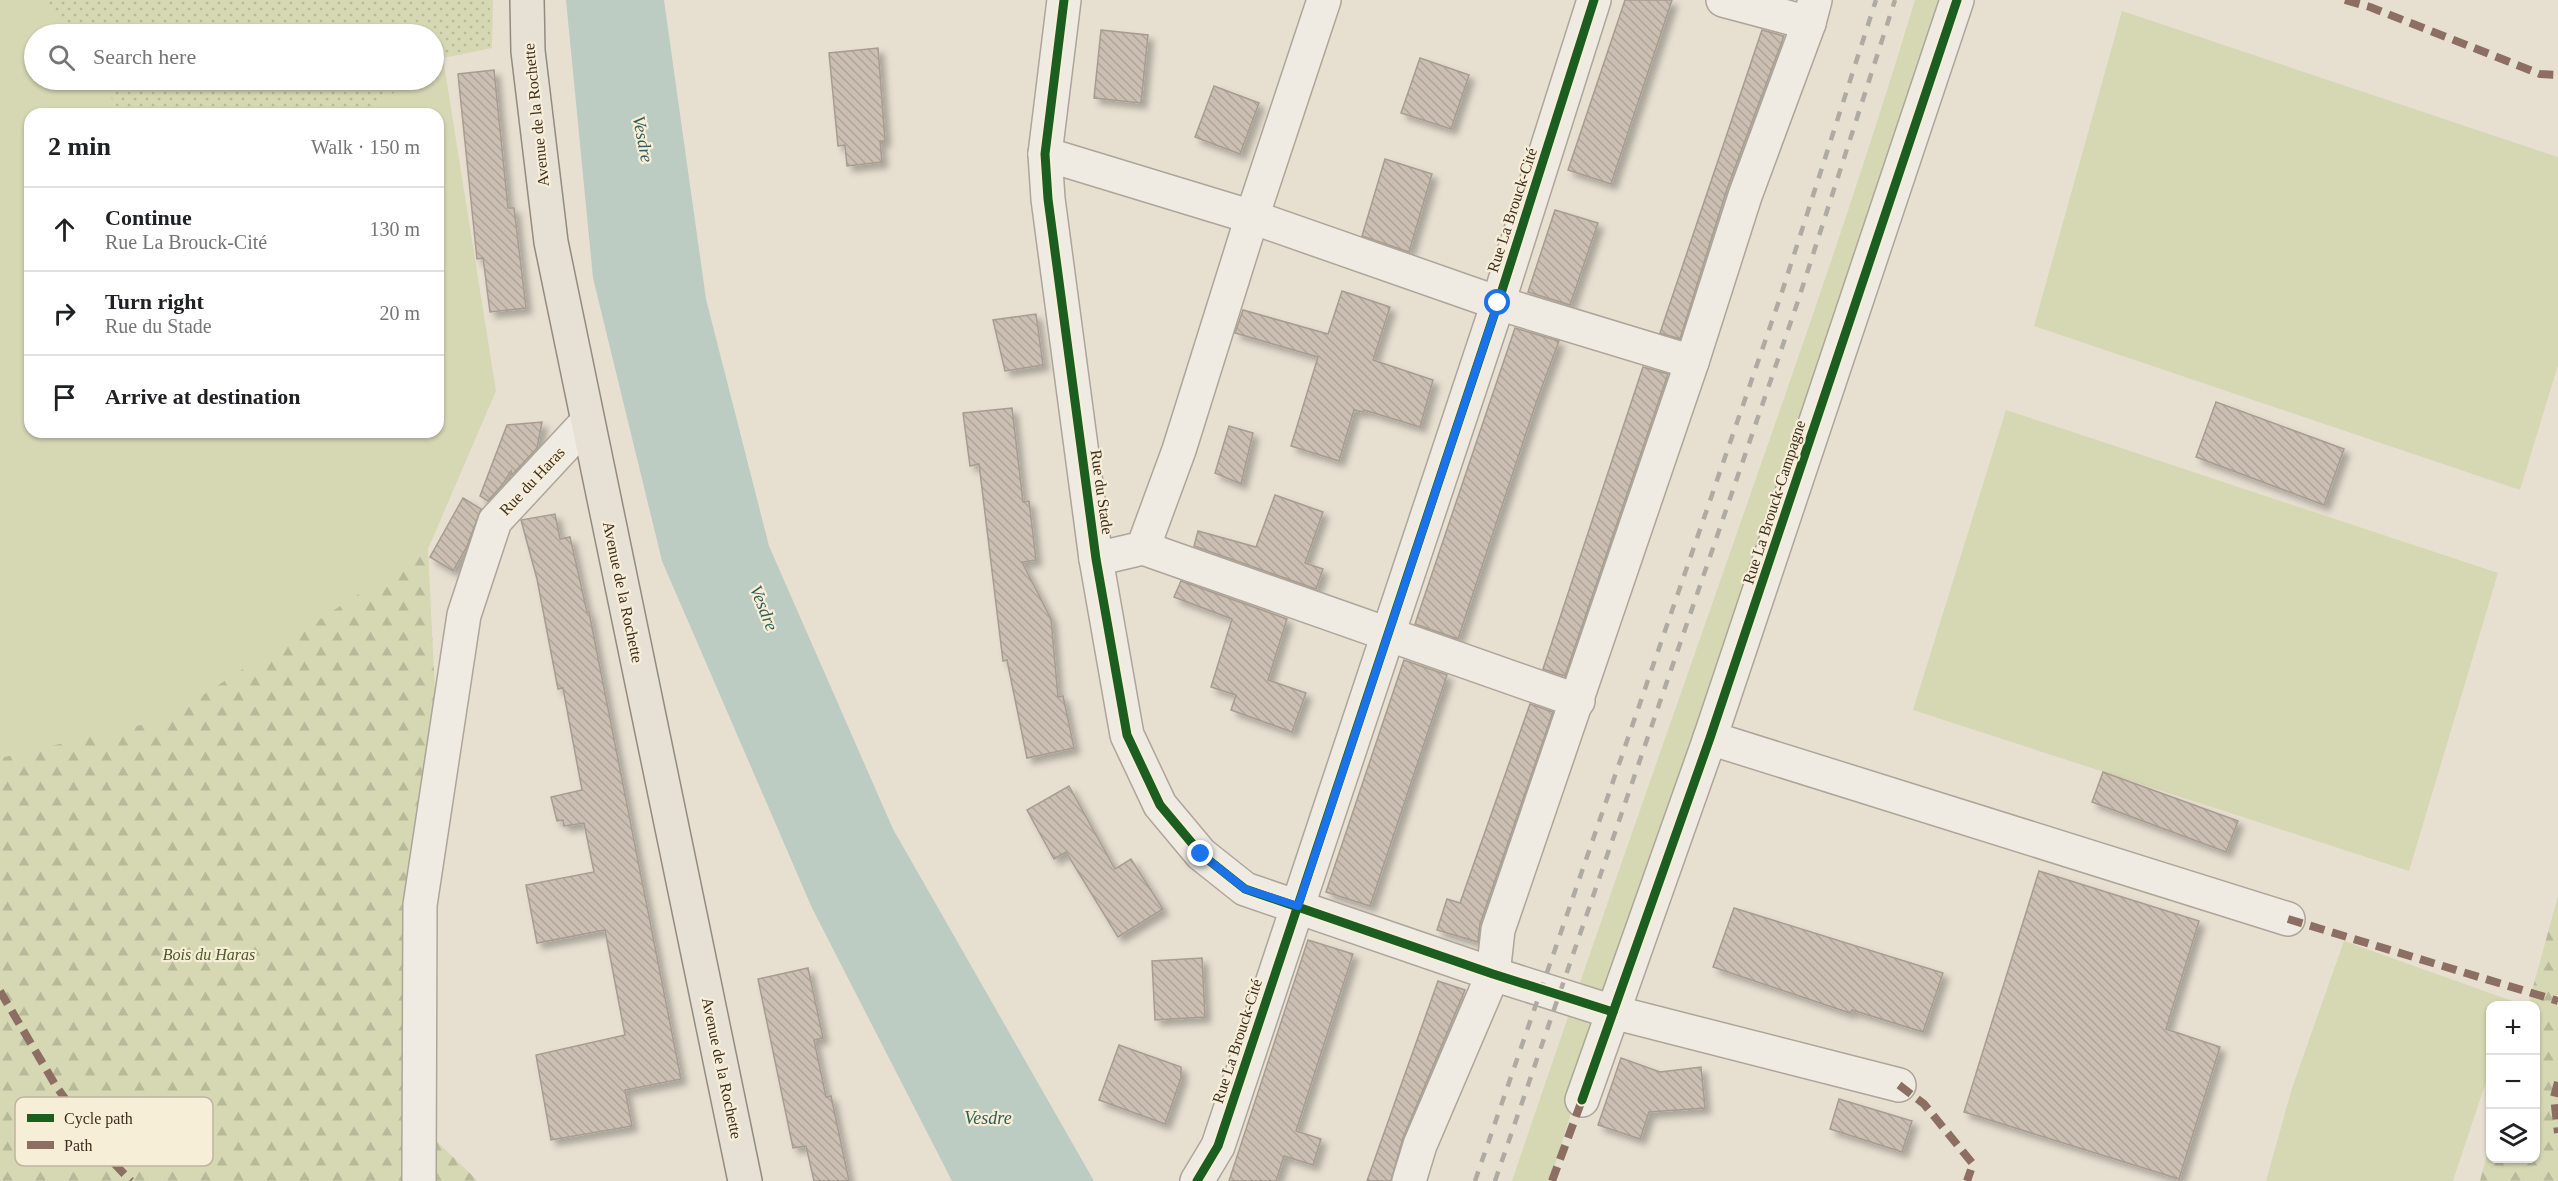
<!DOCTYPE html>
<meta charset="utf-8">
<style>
:root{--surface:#fff;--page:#f2f2f2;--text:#202124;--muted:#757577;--line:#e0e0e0}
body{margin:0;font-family:Georgia,serif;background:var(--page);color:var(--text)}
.controls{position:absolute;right:18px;bottom:18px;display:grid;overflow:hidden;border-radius:12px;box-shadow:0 2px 4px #0004}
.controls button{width:54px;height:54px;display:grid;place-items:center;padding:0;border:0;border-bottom:2px solid var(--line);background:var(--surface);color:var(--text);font:30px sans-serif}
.stop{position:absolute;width:18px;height:18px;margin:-14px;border:4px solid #1a73e8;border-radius:50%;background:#fff}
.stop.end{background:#1a73e8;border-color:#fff;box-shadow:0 2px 6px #0008}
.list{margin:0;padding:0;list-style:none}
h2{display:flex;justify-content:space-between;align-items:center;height:78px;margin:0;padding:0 24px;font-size:26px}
h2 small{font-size:20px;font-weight:400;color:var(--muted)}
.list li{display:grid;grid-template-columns:39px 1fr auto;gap:18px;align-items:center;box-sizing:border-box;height:84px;padding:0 24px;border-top:2px solid var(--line)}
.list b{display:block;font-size:22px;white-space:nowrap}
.list p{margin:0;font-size:20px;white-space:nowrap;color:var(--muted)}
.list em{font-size:20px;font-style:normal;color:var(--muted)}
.icon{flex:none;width:33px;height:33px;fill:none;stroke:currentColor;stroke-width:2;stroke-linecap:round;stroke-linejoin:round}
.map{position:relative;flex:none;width:2558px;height:1181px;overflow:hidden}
.search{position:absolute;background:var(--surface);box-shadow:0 2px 4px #0004;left:24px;top:24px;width:420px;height:66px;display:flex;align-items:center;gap:15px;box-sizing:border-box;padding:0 21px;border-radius:33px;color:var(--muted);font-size:22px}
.panel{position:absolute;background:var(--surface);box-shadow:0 2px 4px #0004;left:24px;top:108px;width:420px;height:330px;border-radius:18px}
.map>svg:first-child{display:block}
.green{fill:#d6d7b3;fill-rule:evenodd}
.forest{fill:url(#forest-firs)}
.park{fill:url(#park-dots)}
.water{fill:#bcccc2}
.building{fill:url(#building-back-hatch);stroke:#a89c90;stroke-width:1.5;filter:url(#shadow)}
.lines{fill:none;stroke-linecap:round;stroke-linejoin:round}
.minor-casing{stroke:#ada599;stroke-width:36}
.major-casing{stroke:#928b80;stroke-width:36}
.minor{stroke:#efebe3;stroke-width:33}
.major{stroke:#e6e1d4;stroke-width:33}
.rail{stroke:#afaaa2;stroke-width:4.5;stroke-dasharray:10 10;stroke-linecap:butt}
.quiet{stroke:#8d6e63;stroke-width:8;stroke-dasharray:15 8;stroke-linecap:butt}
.cycleway-casing{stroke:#f7eed8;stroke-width:13}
.cycleway{stroke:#1b5e20;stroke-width:9}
.route{stroke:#1a73e8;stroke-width:8}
.labels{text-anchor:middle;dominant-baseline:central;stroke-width:4.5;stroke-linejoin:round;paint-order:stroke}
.street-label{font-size:16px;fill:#3d2e20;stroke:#f7eed8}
.park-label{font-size:16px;font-style:italic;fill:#4d5a26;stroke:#f7eed8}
.water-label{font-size:18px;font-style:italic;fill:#2f5d5a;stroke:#f7eed8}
.key{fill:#f7eed8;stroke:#bfb4a1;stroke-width:1.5}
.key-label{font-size:16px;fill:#3d2e20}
</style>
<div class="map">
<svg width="2558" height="1181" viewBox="0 0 2558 1181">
<defs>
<pattern id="forest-firs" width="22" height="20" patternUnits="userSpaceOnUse" patternTransform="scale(1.5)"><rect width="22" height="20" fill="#d6d7b3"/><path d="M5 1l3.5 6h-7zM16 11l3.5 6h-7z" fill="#b9b99a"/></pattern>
<pattern id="park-dots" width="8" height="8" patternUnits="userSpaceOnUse" patternTransform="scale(1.5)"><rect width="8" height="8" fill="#d6d7b3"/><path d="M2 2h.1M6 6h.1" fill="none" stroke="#b9b99a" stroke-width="1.8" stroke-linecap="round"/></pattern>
<pattern id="building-back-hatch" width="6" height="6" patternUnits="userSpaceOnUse" patternTransform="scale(1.5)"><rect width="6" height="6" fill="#cbbfb2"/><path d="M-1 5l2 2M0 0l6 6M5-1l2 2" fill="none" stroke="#afa499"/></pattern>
<filter id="shadow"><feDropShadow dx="5.5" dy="5.5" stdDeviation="3" flood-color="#0004"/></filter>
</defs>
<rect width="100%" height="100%" fill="#e7e0d1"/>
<g class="green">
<path d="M 0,0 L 493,0 L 492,48 L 443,58 L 496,391 L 428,549 L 166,720 L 0,758 ZM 34,34 L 434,34 L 434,80 L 34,80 ZM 30,114 L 438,114 L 438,432 L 30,432 Z"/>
<path d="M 1915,0 L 1940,0 L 1595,1035 L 1550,1181 L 1512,1181 C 1593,941 1678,703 1761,464 C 1815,310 1868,156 1915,0 Z"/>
<path d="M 2122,11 L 2558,157 L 2558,365 L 2520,490 L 2034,326 Z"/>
<path d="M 2006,410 L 2498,573 L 2409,871 L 1913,710 Z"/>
<path d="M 2344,941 L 2515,1002 L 2514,1005 L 2490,1006 L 2490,1070 L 2453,1181 L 2266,1181 L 2292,1088 Z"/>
</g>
<g class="forest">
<path d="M 428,549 L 436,713 L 425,1130 L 478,1181 L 0,1181 L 0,758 L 166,719 Z"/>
<path d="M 2558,896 L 2558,1181 L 2480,1181 L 2490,1144 L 2490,1158 L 2536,1158 L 2536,1006 L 2528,1005 Z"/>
</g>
<g class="park">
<path d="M 46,0 L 490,0 L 490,46 L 442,56 L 434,62 L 434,34 L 69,34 Z"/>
<path d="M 99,80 L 411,80 L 365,114 L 122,114 Z"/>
</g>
<path class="water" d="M 566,0 L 664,0 L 706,299 L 769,546 L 893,829 L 1094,1181 L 952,1181 L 812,908 L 662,561 L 593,278 Z"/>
<g class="building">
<path d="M 1625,0 L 1672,0 L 1611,184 L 1568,170 Z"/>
<path d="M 1101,30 L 1148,35 L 1141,103 L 1094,98 Z"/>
<path d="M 1762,30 L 1784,36 L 1727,189 L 1680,339 L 1660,333 Z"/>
<path d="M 878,48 L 885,141 L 880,141 L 882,162 L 847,166 L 845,145 L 838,146 L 829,53 Z"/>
<path d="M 1420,58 L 1469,75 L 1451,129 L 1401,113 Z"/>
<path d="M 494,70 L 508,208 L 514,208 L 526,308 L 490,312 L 483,258 L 477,259 L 458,74 Z"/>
<path d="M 1214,86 L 1259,103 L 1240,154 L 1195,137 Z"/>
<path d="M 1385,159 L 1432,174 L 1409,252 L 1362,236 Z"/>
<path d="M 1555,210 L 1598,223 L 1570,305 L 1528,292 Z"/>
<path d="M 1342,291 L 1390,307 L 1373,360 L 1433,380 L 1420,427 L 1364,410 L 1363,412 L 1354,410 L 1339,461 L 1291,446 L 1318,357 L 1235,333 L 1243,310 L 1328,334 Z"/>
<path d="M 1036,314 L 1043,365 L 1005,371 L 993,320 Z"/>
<path d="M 1515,328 L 1559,341 L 1536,403 L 1458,639 L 1415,624 Z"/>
<path d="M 1643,367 L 1668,374 L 1565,676 L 1543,669 Z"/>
<path d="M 2216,402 L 2344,449 L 2324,505 L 2196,457 Z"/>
<path d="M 1012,408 L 1023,502 L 1029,501 L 1036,560 L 1022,562 L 1051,619 L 1058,697 L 1063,696 L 1074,748 L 1027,758 L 1007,660 L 1003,661 L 979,464 L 970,466 L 963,413 Z"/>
<path d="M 542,422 L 537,448 L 512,475 L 511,471 L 503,484 L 488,501 L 480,496 L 507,425 Z"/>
<path d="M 1229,426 L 1253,433 L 1241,484 L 1215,473 Z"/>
<path d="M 1275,495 L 1323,512 L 1305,563 L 1323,569 L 1316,589 L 1194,546 L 1198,531 L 1256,547 Z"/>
<path d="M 463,498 L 481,509 L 467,546 L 453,571 L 430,557 Z"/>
<path d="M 555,514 L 560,539 L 570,537 L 587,612 L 589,612 L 681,1079 L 625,1090 L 632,1126 L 551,1140 L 536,1055 L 625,1035 L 605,930 L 537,943 L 526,885 L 594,872 L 584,823 L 564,826 L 563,820 L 557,821 L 551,797 L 582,790 L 563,688 L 558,689 L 537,579 L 521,520 Z"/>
<path d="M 1181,581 L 1287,619 L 1268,680 L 1306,693 L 1292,732 L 1231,710 L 1236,695 L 1211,687 L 1232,619 L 1174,597 Z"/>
<path d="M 1404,660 L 1447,675 L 1370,906 L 1326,892 Z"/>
<path d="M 1530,704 L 1553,712 L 1480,924 L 1478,942 L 1437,930 L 1447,899 L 1460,903 Z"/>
<path d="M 2103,772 L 2238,821 L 2226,852 L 2092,802 Z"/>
<path d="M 1069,786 L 1115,869 L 1131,859 L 1163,909 L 1118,937 L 1066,852 L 1054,859 L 1027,810 Z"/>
<path d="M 2039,871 L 2199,921 L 2166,1029 L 2220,1047 L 2179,1179 L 1964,1112 Z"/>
<path d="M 1734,908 L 1943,973 L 1923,1032 L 1852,1010 L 1850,1013 L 1713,967 Z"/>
<path d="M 1308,940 L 1353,954 L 1296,1131 L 1321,1139 L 1313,1165 L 1284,1156 L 1276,1181 L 1229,1181 Z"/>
<path d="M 1202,958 L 1205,1017 L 1155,1020 L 1152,961 Z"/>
<path d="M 808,968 L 823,1038 L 814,1040 L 826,1097 L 831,1096 L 849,1181 L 814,1181 L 806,1146 L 793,1148 L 758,979 Z"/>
<path d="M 1438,981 L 1465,990 L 1403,1138 L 1391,1181 L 1367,1181 Z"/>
<path d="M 1119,1045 L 1181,1067 L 1181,1078 L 1165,1124 L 1099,1100 Z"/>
<path d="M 1621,1058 L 1660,1072 L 1701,1067 L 1705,1108 L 1649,1112 L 1640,1139 L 1598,1125 Z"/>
<path d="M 1839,1099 L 1912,1121 L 1902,1152 L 1830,1129 Z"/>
</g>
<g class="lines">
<g class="minor-casing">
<g id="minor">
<path d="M 1064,0 L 1045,154 L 1048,199 L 1096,559 L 1127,735 L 1160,805 L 1201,854 L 1245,889 L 1493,974 L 1613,1012 L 1899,1085"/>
<path d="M 1723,0 L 1809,23"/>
<path d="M 1045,154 L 1252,217 L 1498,303 L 1692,362"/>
<path d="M 1143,548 L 1578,701"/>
<path d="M 1096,559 L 1143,548 L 1179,450 L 1252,217 L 1324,0"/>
<path d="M 1710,738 L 2288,919"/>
<path d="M 1582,1100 L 1710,738 L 1957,0"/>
<path d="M 419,1181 L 420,905 L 464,615 L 495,521 L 587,422"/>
<path d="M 1197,1181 L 1218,1146 L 1498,303 L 1594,0"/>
<path d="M 1409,1181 L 1420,1145 L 1493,974 L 1498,930 L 1692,362 L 1745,196 L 1809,23 L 1815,0"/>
</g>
</g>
<g class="major-casing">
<path id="major" d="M 527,0 L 528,51 L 551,242 L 745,1181"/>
</g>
<use href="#minor" class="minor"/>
<use href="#major" class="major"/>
<g class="rail">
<path d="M 1475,1181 L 1781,295 L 1876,0"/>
<path d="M 1495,1181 L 1798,301 L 1895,0"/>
</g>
<g class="quiet">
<path d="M 2345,0 L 2370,7 L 2540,74 L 2558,75"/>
<path d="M 2288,919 L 2558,1001"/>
<path d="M 0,991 L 56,1086 L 105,1154 L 131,1181"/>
<path d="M 2558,1082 L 2554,1097 L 2558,1133"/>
<path d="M 1899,1085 L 1924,1104 L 1973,1164 L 1967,1181"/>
<path d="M 1552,1181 L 1582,1100"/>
</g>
<g class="cycleway-casing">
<g id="cycleway">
<path d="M 1064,0 L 1045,154 L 1048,199 L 1096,559 L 1127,735 L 1160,805 L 1201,854 L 1245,889 L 1493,974 L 1613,1012"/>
<path d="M 1582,1100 L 1710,738 L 1957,0"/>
<path d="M 1197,1181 L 1218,1146 L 1498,303 L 1594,0"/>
</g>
</g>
<use href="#cycleway" class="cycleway"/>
</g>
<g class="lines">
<path class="route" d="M 1201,854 L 1245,889 L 1298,906 L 1498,303"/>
</g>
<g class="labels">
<g class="street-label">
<text transform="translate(536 115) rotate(-96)">Avenue de la Rochette</text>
<text transform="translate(1512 210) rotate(-72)">Rue La Brouck-Cité</text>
<text transform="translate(532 481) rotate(-47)">Rue du Haras</text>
<text transform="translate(1102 492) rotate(82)">Rue du Stade</text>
<text transform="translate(1774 502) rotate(-72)">Rue La Brouck-Campagne</text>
<text transform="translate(623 592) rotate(78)">Avenue de la Rochette</text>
<text transform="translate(1237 1041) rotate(-72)">Rue La Brouck-Cité</text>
<text transform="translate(722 1068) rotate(78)">Avenue de la Rochette</text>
</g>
<g class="park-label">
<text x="209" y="954">Bois du Haras</text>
</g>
<g class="water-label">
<text transform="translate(643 139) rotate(79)">Vesdre</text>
<text transform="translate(764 608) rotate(68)">Vesdre</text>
<text x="988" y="1118">Vesdre</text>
</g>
</g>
<rect x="15" y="1097" width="198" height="69" rx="9" class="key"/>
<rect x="27" y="1114" width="27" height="8" fill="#1b5e20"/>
<rect x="27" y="1141" width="27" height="8" fill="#8d6e63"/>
<g class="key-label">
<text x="64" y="1124">Cycle path</text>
<text x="64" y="1151">Path</text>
</g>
</svg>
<div class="controls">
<button>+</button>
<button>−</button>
<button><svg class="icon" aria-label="layers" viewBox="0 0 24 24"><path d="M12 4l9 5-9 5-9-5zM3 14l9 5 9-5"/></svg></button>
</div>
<div class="stop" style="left:1498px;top:303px"></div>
<div class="stop end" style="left:1201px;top:854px"></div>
<div class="search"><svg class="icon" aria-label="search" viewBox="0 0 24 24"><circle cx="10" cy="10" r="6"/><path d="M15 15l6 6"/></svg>Search here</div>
<section class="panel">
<h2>2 min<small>Walk · 150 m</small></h2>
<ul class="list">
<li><svg class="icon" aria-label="ahead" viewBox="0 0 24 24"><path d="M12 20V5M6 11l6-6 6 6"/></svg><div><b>Continue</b><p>Rue La Brouck-Cité</p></div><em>130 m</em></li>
<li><svg class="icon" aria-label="right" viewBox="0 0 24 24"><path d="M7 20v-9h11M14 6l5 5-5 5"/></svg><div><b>Turn right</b><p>Rue du Stade</p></div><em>20 m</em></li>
<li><svg class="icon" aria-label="arrive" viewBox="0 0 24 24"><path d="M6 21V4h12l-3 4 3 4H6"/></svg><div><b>Arrive at destination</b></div></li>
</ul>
</section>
</div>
